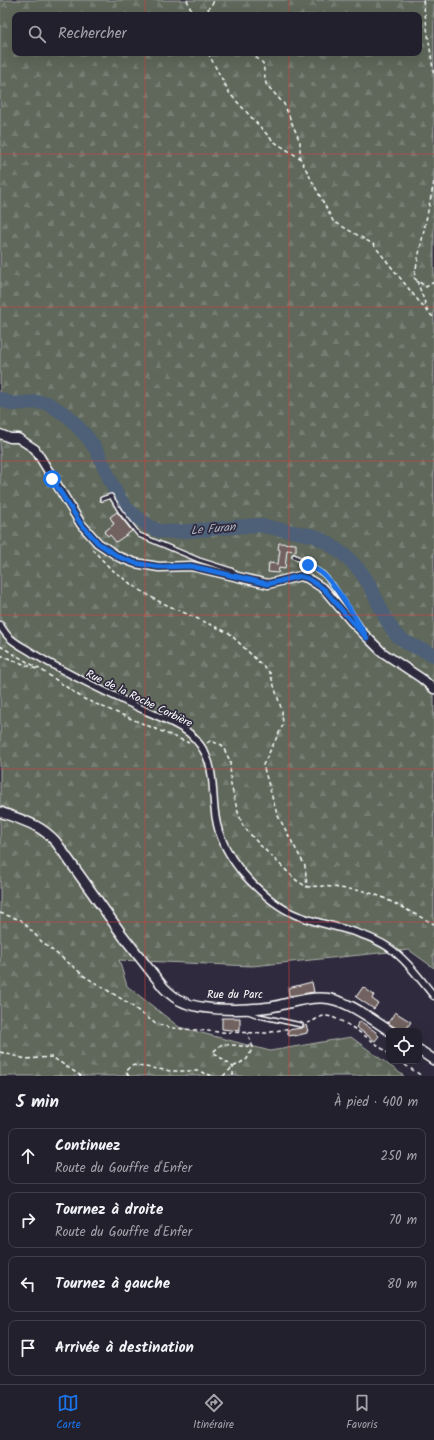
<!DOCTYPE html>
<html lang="fr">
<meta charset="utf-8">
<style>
:root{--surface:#23202e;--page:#2b2836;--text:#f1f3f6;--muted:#a3a3aa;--line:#403e4a;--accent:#1a73e8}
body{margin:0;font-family:Kalam,sans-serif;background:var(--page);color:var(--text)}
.controls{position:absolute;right:12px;bottom:12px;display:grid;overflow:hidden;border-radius:8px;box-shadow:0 4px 16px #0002}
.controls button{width:36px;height:36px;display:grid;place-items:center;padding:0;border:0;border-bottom:1px solid var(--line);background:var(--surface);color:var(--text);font:20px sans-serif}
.stop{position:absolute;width:12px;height:12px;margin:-9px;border:3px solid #1a73e8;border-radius:50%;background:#fff}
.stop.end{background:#1a73e8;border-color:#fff;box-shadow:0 1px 4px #0008}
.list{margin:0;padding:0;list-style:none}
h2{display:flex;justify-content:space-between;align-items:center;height:52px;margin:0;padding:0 16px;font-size:17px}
h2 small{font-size:13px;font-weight:400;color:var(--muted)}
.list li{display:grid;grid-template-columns:26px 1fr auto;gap:12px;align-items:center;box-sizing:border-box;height:56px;margin:0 8px 8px;padding:0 8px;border:1px solid var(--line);border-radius:8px}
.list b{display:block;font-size:15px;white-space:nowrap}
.list p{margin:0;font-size:13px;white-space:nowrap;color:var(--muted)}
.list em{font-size:13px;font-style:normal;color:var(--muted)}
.icon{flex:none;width:22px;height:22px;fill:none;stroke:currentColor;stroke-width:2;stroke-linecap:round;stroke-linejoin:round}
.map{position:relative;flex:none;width:434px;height:1076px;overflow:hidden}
.search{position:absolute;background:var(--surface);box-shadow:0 4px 16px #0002;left:12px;right:12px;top:12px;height:44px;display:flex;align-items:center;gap:10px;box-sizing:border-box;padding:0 14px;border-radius:8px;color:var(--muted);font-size:15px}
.sheet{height:308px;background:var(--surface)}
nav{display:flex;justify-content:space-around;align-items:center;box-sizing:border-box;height:56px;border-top:1px solid var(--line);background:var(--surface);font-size:11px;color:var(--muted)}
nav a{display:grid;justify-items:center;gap:2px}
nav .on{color:var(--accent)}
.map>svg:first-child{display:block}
.forest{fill:url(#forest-firs);stroke:#aeb3ac;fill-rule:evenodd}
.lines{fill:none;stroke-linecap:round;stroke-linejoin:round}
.river{stroke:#4e6078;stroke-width:14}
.building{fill:#71625f;stroke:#fff}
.service-casing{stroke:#fff;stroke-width:6}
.minor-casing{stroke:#fff;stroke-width:9}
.tertiary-casing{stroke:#fff;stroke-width:11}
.secondary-casing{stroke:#fff;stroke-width:12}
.path{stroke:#fff;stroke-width:1.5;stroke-dasharray:4 3;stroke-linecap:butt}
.service{stroke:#2f2a3d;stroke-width:3}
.minor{stroke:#2f2a3d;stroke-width:6}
.tertiary{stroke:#2f2a3d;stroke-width:8}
.secondary{stroke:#2f2a3d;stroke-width:9}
.route{stroke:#1a73e8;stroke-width:5}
.grid{fill:none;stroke:#da3e3e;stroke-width:1;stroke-opacity:0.55}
.labels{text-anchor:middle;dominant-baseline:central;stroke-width:3.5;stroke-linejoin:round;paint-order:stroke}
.street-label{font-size:11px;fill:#fff;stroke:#2f2a3d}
.water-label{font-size:12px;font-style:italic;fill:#afb7c2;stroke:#2f2a3d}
</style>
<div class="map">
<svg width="434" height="1076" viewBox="0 0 434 1076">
<defs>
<pattern id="forest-firs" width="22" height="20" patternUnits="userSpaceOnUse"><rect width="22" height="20" fill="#5e675a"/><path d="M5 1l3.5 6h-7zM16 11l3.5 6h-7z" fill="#767e73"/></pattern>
</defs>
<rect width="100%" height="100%" fill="#2f2a3d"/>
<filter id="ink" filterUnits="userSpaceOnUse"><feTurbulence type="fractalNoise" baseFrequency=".025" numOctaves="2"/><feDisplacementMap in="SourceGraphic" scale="8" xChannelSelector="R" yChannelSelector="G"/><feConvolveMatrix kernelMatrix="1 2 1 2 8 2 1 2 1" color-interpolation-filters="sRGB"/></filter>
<g filter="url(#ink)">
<path class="forest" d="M 0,0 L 434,0 L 434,968 L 409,950 L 252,966 L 119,960 L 127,986 L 179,1027 L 270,1051 L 351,1037 L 404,1076 L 0,1076 ZM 15,15 L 419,15 L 419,53 L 15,53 Z"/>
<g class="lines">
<path class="river" d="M 0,399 L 12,404 L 35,402 L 47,403 L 68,416 L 88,438 L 97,451 L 117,495 L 127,509 L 150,527 L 160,531 L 175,532 L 258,525 L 315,536 L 328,543 L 347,557 L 361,572 L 369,584 L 386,619 L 396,635 L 409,644 L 434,655"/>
</g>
<g class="building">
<path d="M 117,512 L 132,531 L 116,542 L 110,535 L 108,536 L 104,532 L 114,524 L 110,517 Z"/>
<path d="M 279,543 L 296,544 L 296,551 L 287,550 L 285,569 L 279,568 L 278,573 L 268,572 L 269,563 L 278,564 L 280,550 L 278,549 Z"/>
<path d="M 312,982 L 314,992 L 289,996 L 288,988 Z"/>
<path d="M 363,987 L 374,995 L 372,999 L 378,1003 L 374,1009 L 356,997 Z"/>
<path d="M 395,1012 L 411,1022 L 405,1031 L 401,1031 L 388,1023 Z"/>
<path d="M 222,1018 L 240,1018 L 240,1031 L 222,1029 Z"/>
<path d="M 360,1021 L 376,1032 L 376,1033 L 379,1036 L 375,1041 L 356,1027 Z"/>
<path d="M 306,1025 L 308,1031 L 307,1031 L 307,1033 L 295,1036 L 294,1035 L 289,1036 L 287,1030 L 302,1028 Z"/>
</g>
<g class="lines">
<g class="service-casing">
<g id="service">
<path d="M 102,499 L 111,496 L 120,511 L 139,535 L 199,560 L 231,570 L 235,573"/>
<path d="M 294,556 L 323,574 L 332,584 L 361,627"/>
<path d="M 248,1012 L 259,1016 L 301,1025"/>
</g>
</g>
<g class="minor-casing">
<path id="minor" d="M 0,625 C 3,630 7,636 11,639 C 18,645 27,649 34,654 C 70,676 108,693 146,711 C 158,716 179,725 189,733 C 223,762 207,796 219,832 C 226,852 237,868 252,883 C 265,896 279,908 296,915 C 326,927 360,929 388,947 C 406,959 420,979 434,996"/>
</g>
<g class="tertiary-casing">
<path id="tertiary" d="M 0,434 L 10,438 L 18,438 L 35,449 L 81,524 L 98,543 L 119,557 L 135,563 L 159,567 L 191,566 L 268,584 L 300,576 L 307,578 L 324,589 L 351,621 L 382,652 L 421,678 L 434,689"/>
</g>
<g class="secondary-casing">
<g id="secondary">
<path d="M 0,812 C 22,820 40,824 56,842 L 123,936 L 164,988 C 169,993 174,998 181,1001 C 202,1012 248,1010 271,1007 C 288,1004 305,997 322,998 C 345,998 371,1019 390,1031"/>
<path d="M 419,1050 L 434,1060"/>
</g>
</g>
<g class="path">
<path d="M 187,0 L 193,15"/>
<path d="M 423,0 L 434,76"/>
<path d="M 214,15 L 208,9 L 215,0"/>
<path d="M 208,53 L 230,94 L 273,141 L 300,158 L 333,221 L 373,244 L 429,314"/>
<path d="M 250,53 L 263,63 L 266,84 L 284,104 L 300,142 L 300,158"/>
<path d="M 434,182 L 414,278 L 426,287 L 434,282"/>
<path d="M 417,281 L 428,311"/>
<path d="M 430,314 L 434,318"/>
<path d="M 92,549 L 110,568 L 132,585 L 156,600 L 229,633 L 270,673 L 282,711 L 283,725 L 263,765 L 277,814 L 305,866 L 307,887"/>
<path d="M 0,646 L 43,671 L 84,699 L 189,743"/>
<path d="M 0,655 L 39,670"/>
<path d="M 207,743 L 210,741 L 222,745 L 230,761 L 231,785 L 237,809 L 243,826 L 258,843 L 296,880 L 307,887 L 323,886 L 364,891 L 382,897 L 434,924"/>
<path d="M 0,913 L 21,920 L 43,943 L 75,968 L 84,976 L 125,1001 L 156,1024 L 173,1028 L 219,1032 L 267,1033 L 290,1028"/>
<path d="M 307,1023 C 313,1022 318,1017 324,1016 C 338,1014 378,1045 389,1054"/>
<path d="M 0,1052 L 26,1059 L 52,1057 L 81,1076"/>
<path d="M 399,1061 L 422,1076"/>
<path d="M 129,1076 L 126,1072 L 132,1065 L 171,1071 L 198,1071 L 213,1076"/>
<path d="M 223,1076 L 233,1067 L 247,1059 L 253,1047"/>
<path d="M 233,1076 L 233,1067 L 213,1052 L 222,1044 L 253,1047 L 247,1033"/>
</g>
<use href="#service" class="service"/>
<use href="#minor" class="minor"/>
<use href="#tertiary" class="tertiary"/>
<use href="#secondary" class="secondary"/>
</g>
</g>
<g class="lines" filter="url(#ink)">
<path class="route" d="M 52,479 L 81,524 L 98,543 L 119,557 L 135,563 L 159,567 L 191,566 L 268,584 L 300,576 L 307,578 L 324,589 L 351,621 L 367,638 C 356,618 340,590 324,575 C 320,571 313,568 308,565"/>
</g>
<path class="grid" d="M 145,0 L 145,15M 289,0 L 289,15M 145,53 L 145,1076M 289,53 L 289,1076M 0,154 L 434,154M 0,307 L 434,307M 0,461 L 434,461M 0,615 L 434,615M 0,769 L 434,769M 0,922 L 434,922"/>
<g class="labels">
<g class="street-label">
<text transform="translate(139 699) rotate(26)">Rue de la Roche Corbière</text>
<text x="235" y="995">Rue du Parc</text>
</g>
<g class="water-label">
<text transform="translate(213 529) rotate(-5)">Le Furan</text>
</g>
</g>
</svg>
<div class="controls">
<button><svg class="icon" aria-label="locate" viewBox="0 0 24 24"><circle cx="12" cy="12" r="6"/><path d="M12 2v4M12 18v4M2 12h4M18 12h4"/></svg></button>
</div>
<div class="stop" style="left:52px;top:479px"></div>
<div class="stop end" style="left:308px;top:565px"></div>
<div class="search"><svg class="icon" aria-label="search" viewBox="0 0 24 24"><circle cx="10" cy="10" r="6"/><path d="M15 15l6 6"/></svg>Rechercher</div>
</div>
<section class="sheet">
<h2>5 min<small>À pied · 400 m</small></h2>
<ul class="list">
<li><svg class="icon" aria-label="ahead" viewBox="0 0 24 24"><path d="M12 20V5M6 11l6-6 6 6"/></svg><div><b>Continuez</b><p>Route du Gouffre d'Enfer</p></div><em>250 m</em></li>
<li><svg class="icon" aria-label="right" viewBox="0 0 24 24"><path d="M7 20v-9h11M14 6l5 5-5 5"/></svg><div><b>Tournez à droite</b><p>Route du Gouffre d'Enfer</p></div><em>70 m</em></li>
<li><svg class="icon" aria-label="left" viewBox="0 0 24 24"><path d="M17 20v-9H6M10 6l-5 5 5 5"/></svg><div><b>Tournez à gauche</b></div><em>80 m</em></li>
<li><svg class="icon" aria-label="arrive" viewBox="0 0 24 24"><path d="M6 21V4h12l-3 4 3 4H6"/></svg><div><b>Arrivée à destination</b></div></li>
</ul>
</section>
<nav>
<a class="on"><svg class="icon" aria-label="map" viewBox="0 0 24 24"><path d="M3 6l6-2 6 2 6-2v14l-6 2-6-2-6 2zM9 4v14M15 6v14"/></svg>Carte</a>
<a><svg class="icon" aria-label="directions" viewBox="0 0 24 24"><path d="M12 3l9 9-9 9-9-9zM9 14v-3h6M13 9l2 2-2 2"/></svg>Itinéraire</a>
<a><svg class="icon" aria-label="saved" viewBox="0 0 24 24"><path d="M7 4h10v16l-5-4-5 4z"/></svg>Favoris</a>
</nav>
